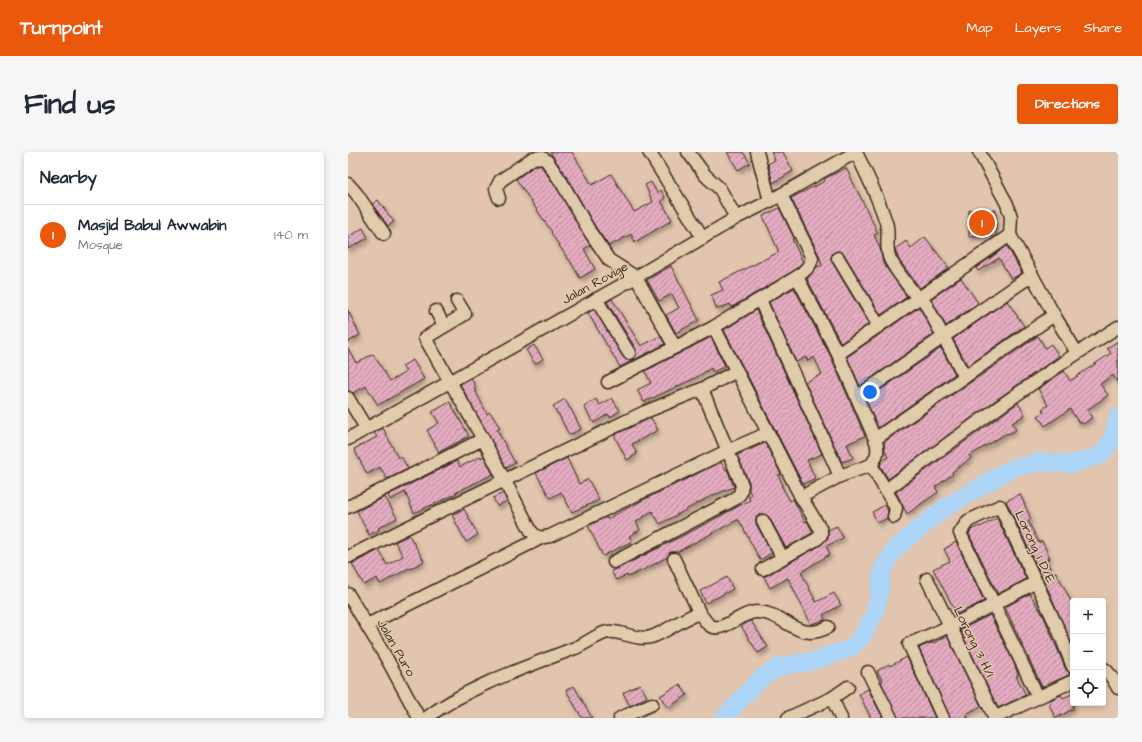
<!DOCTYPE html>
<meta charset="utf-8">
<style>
:root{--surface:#fff;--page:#f6f6f7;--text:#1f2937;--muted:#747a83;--line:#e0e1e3;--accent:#ea580c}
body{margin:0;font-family:"Architects Daughter",sans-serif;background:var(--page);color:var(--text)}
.controls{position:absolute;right:12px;bottom:12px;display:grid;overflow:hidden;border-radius:4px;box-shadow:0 2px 6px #0003}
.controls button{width:36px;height:36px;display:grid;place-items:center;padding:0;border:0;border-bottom:1px solid var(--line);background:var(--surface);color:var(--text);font:20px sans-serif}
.you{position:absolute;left:522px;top:240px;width:14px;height:14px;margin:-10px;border:3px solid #fff;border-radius:50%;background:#1a73e8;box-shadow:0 0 0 6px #1a73e833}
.badge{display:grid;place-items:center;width:26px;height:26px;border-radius:50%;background:var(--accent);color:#fff;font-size:13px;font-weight:700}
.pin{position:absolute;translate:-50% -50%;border:2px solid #fff;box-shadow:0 1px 4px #0006}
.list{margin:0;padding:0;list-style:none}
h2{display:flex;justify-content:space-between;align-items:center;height:52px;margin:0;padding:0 16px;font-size:17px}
h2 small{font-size:13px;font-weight:400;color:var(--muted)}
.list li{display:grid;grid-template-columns:26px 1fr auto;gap:12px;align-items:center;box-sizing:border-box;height:60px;padding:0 16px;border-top:1px solid var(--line)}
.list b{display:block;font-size:15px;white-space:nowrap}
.list p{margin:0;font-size:13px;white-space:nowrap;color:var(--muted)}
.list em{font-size:13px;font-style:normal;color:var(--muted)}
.icon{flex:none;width:22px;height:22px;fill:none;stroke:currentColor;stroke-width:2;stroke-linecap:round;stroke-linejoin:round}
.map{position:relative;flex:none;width:770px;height:566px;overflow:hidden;border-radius:4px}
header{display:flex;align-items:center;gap:24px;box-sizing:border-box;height:56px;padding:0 20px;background:var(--accent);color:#fff}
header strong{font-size:19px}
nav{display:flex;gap:22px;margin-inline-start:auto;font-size:14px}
.intro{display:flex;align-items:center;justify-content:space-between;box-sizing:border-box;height:96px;padding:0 24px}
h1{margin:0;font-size:28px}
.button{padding:10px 18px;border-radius:4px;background:var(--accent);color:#fff;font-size:14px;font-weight:700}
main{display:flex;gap:24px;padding:0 24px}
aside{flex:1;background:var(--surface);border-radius:4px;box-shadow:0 2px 6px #0003}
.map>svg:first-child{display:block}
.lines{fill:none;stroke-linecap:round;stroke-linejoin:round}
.river{stroke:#acd5f7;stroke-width:18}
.building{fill:url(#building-hatch);stroke:#3b2a1e;filter:url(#shadow)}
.minor-casing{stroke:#3b2a1e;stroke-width:15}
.minor{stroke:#e0cbaa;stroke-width:12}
.labels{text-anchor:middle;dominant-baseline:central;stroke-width:3;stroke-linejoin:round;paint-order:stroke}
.street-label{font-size:13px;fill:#3b2a1e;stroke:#e0cbaa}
</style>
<header>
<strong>Turnpoint</strong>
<nav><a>Map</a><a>Layers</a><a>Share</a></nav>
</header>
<div class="intro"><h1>Find us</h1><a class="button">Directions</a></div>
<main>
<aside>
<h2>Nearby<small></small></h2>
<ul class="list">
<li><span class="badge">1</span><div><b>Masjid Babul Awwabin</b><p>Mosque</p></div><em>140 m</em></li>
</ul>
</aside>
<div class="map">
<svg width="770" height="566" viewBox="0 0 770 566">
<defs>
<pattern id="building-hatch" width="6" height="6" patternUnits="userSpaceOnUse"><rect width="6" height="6" fill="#e4acc0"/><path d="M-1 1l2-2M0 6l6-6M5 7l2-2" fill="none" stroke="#ba8c9b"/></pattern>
<filter id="shadow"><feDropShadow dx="2" dy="3.5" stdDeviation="2" flood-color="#0004"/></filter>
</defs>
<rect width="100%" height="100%" fill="#e1c5ae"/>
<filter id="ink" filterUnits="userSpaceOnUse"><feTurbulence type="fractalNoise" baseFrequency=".025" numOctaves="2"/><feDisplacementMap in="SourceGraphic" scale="8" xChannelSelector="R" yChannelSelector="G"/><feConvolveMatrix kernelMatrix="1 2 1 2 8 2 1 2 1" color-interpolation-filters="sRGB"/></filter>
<g filter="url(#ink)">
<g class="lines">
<path class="river" d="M 376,566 L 413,526 L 433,514 L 465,509 L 503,496 L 514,485 L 526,463 L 531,443 L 534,419 L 547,397 L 595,357 L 662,317 L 691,310 L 724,312 L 753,303 L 764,288 L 770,265"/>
</g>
<g class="building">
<path d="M 202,0 L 224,0 L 244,33 L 263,22 L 286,60 L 305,50 L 297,33 L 303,30 L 309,41 L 313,38 L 317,46 L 313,49 L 324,68 L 287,90 L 283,82 L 261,94 L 248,76 L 220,27 Z"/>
<path d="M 379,0 L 395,0 L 402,11 L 390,18 Z"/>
<path d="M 423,0 L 435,0 L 445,19 L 425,31 L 420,12 L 427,8 Z"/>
<path d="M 188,13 L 191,13 L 193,14 L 210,38 L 242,93 L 236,97 L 247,117 L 232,126 L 221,107 L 220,107 L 203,81 L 204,80 L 168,27 Z"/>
<path d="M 498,16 L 530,81 L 526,83 L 532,96 L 535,111 L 559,145 L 533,163 L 496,102 L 490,99 L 486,100 L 483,106 L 484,110 L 521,172 L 493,191 L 459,127 L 469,115 L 474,113 L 471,103 L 443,46 L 477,29 L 476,27 Z"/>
<path d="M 30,48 L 46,70 L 40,74 L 24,52 Z"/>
<path d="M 431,56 L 446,86 L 444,87 L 455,110 L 445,119 L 384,155 L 382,152 L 369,157 L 363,143 L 375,138 L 371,130 L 431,100 L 415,64 Z"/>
<path d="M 621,58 L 648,58 L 648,84 L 621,85 Z"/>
<path d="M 15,76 L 20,86 L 0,97 L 0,85 Z"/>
<path d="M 577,85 L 601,116 L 572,136 L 551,108 L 547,97 L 558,89 L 563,96 Z"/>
<path d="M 659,94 L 674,121 L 663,127 L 651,106 L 630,119 L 628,116 Z"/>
<path d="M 323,114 L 351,168 L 328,181 L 318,163 L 331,156 L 324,142 L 311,149 L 299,128 Z"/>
<path d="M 613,126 L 630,151 L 598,174 L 583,147 Z"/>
<path d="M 446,136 L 483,205 L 517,284 L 499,292 L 505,306 L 494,310 L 457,230 L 474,222 L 466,205 L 460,209 L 458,205 L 448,210 L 421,150 Z"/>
<path d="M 264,147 L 293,194 L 312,184 L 317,192 L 272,215 L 240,161 L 246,157 L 275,205 L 278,208 L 285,208 L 288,204 L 288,197 L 259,150 Z"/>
<path d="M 659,149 L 676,174 L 620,214 L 605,187 Z"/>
<path d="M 571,155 L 586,182 L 512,234 L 499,205 Z"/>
<path d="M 0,158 L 12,183 L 0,190 Z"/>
<path d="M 408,158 L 474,302 L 459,308 L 467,326 L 455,332 L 376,178 Z"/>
<path d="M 690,184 L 697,196 L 703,192 L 711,204 L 648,248 L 540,327 L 532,313 L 534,309 L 540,305 L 537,299 L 536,290 Z"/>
<path d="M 363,185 L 377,214 L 365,220 L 363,216 L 347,226 L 296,250 L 289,238 L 303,231 L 297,219 Z"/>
<path d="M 770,189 L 770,231 L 765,223 L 752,232 L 760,243 L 739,258 L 744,266 L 735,272 L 733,270 L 731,271 L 722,257 L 697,274 L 690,264 L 696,260 L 694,257 L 700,253 L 690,237 L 716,219 L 722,229 L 763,201 L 759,196 Z"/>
<path d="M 186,193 L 195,207 L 187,212 L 178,198 Z"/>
<path d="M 0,196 L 8,211 L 25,202 L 42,229 L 58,220 L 54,214 L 65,208 L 76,227 L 30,253 L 18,234 L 5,241 L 0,239 Z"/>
<path d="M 593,196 L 607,222 L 530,276 L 518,248 Z"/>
<path d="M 123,226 L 128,235 L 126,236 L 139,262 L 142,260 L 152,276 L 149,278 L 167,311 L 158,316 L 112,232 Z"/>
<path d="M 264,246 L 272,259 L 262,265 L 260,262 L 246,271 L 236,255 L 248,247 L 252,253 Z"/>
<path d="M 217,247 L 222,257 L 223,257 L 233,277 L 221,283 L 210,261 L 209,261 L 205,254 Z"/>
<path d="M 102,250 L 121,284 L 91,300 L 79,278 L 91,271 L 84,260 Z"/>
<path d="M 670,251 L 677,263 L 664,271 L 668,278 L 660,282 L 659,281 L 621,304 L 623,306 L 604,320 L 605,322 L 587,335 L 590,340 L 559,362 L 548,340 Z"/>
<path d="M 303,266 L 310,278 L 284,292 L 289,302 L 279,308 L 266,283 Z"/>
<path d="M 35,276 L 50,306 L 53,304 L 60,317 L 39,327 L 32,315 L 19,322 L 6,297 L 29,285 L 26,281 Z"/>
<path d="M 417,291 L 433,322 L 430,323 L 435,333 L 433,333 L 442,349 L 445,347 L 457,370 L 459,369 L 464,378 L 464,381 L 438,396 L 421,365 L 416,362 L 412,362 L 408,365 L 408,372 L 424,401 L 412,408 L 391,368 L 389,368 L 329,400 L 322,400 L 319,405 L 301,415 L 280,425 L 279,423 L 268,428 L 263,419 L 269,417 L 350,376 L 402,348 L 400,344 L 403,343 L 401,338 L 401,330 L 389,303 Z"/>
<path d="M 133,304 L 133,306 L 136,304 L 145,322 L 107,341 L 108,342 L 66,361 L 57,340 L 42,348 L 40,343 L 109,309 L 112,315 Z"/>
<path d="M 219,306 L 231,332 L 240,327 L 251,348 L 224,360 L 213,340 L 202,346 L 188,321 Z"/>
<path d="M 373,310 L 378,318 L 379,317 L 386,335 L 363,344 L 312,372 L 304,359 L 288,370 L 292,378 L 281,384 L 284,389 L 255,404 L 240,374 L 258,365 L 259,367 L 295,348 Z"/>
<path d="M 155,341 L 159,349 L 149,354 L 145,346 Z"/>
<path d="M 672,342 L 683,367 L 680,369 L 691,391 L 694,389 L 702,406 L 698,408 L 705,421 L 708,420 L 725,453 L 724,493 L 703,444 L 658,349 Z"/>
<path d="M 37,345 L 49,366 L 30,376 L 31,378 L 21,383 L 9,359 Z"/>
<path d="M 537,353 L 540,359 L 539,366 L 530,371 L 524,360 Z"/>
<path d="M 116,357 L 130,383 L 118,390 L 104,363 Z"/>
<path d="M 649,366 L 678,427 L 650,442 L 621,382 L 623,378 L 631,374 L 632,375 Z"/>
<path d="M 489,374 L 495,386 L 478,394 L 482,402 L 453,420 L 468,450 L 486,441 L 493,453 L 475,463 L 477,468 L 463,472 L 440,426 L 422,436 L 416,425 L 473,393 L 480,386 L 480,378 Z"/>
<path d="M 61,383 L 76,409 L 62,417 L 61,416 L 32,432 L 29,426 L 16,433 L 4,412 L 31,398 L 39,413 L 55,404 L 47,390 Z"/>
<path d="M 608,390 L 636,449 L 609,462 L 585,417 L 602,409 L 596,397 Z"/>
<path d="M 379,425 L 385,437 L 358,451 L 352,439 Z"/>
<path d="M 682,442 L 696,465 L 718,518 L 723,522 L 694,535 L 657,455 Z"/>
<path d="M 642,463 L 666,511 L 670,523 L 668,524 L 678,543 L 650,556 L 612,478 Z"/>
<path d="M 403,469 L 420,495 L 410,501 L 393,474 Z"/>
<path d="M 599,484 L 633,554 L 618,562 L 620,566 L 602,566 L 571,496 L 584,490 L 584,492 Z"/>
<path d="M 559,505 L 587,566 L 550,566 L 533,530 L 535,529 L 529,519 L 541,512 L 542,514 Z"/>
<path d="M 292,532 L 299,545 L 282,554 L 275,541 Z"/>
<path d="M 332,532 L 339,543 L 320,556 L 312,544 Z"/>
<path d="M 226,534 L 244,566 L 234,566 L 218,538 Z"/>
<path d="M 520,537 L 535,566 L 523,566 L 511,542 Z"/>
<path d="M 725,541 L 725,557 L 708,566 L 701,553 L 703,552 L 701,549 L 713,543 L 715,546 Z"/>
</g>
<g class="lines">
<g class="minor-casing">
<g id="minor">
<path d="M 301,0 L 355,86"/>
<path d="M 340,0 L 357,23 L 372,37 L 388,66"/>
<path d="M 409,0 L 422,49"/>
<path d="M 508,0 C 519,24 532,48 539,74 C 541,85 537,96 542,107 C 549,121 561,134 570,147"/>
<path d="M 631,0 L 659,52 L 663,65 L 662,83"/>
<path d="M 0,32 L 8,41 L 36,82"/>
<path d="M 151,46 L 148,37 L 152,29 L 185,6 L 193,5 L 199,9 L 214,31 L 242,80 L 261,108 L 288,125 L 327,195"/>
<path d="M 490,106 L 531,174"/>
<path d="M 449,125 L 490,202 L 527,287 C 531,297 530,304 523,313 L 492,324 L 453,345"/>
<path d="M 574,145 L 617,225"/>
<path d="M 248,147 L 281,201"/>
<path d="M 412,148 L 492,324"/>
<path d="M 109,149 L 117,162 L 77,186 L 135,287 L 183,379 C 189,387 193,386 202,384 L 379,299 L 420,281"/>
<path d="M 88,159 L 96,174"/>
<path d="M 366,175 L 453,345 L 473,378 L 473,383 L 469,387 L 415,417"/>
<path d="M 490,202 L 662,83 L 706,163 L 729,201"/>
<path d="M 260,230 L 366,175 L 449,125 C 455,120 463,115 464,106 L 433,43"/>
<path d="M 509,245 L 684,123"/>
<path d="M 0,246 L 18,276"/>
<path d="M 0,287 L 288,125 L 388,66 L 422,49 L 508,0"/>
<path d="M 527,287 L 706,163"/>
<path d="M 523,313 L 548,356 L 546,365"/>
<path d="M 538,338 C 613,282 690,225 770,175"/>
<path d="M 0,355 L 135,287"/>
<path d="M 415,369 L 434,405"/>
<path d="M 0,405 L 58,376 L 297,260 L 354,237 L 389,219"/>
<path d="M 326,407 L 352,462"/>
<path d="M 266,410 L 387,347 L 392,342 L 394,333 L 354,237"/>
<path d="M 579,427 L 647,566"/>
<path d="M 0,442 L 39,507 L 71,566"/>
<path d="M 19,473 L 193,386"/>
<path d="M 755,516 C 762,520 766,529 770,536"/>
<path d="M 520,520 L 543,566"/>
<path d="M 690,545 L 612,381 L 620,369 L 652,354 L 711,479 L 725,515"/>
<path d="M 484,546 L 493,566"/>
<path d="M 78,566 C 123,533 176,516 227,496 C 238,492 249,482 260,480 C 272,478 288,489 303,485 C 317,481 333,467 349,462 L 352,462 C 355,465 357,469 360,472 C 372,484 393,460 408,460 C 438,460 449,492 480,475"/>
<path d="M 272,566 L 304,552"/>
<path d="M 440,566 L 484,546 L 500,535"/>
<path d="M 595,566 L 561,492 C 605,474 646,453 688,430"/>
<path d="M 646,566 L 725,529"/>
</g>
</g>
<use href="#minor" class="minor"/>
</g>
</g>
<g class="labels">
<g class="street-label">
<text transform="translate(247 131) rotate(-29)">Jalan Rovige</text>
<text transform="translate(687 395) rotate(65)">Lorong 1 D/E</text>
<text transform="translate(626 490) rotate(64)">Lorong 3 H/I</text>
<text transform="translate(48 496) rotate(60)">Jalan Puro</text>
</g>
</g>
</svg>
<div class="controls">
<button>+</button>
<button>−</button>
<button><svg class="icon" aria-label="locate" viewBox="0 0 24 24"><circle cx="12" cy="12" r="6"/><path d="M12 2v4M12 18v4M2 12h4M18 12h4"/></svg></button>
</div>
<div class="you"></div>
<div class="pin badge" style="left:634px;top:71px">1</div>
</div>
</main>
